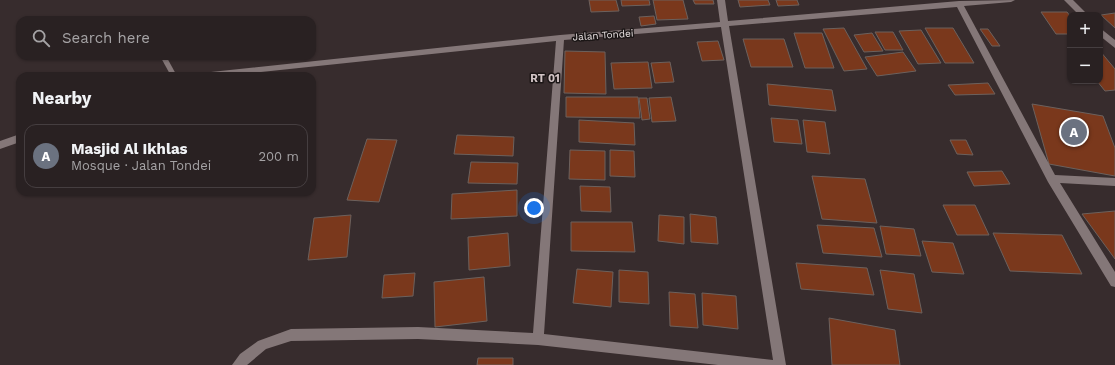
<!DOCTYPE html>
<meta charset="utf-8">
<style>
:root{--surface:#292122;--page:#352e2f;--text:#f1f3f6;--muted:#a5a3a5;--line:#453e40;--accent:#10d98a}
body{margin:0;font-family:"Work Sans",sans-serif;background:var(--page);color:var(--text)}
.controls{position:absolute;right:12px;top:12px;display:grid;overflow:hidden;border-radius:8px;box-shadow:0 1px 3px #0004}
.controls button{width:36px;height:36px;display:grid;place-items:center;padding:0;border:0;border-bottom:1px solid var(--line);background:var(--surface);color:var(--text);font:20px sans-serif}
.you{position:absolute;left:534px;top:208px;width:14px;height:14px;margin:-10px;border:3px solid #fff;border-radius:50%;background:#1a73e8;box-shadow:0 0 0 6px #1a73e833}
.badge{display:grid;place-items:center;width:26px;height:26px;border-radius:50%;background:var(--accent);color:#fff;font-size:13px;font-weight:700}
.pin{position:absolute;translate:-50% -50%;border:2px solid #fff;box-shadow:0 1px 4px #0006}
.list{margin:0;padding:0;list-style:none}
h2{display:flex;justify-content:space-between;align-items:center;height:52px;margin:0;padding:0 16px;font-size:17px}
h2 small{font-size:13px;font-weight:400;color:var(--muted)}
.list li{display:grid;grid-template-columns:26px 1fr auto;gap:12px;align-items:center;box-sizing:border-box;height:64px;margin:0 8px 8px;padding:0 8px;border:1px solid var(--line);border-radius:12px}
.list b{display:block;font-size:15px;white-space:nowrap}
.list p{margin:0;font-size:13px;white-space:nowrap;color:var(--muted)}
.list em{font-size:13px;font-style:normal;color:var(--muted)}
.icon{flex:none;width:22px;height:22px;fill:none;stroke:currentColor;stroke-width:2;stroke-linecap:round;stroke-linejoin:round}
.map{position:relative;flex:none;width:1115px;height:365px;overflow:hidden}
.search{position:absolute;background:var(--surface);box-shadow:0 1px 3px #0004;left:16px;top:16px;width:300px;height:44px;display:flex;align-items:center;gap:10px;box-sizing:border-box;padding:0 14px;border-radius:12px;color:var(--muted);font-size:15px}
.panel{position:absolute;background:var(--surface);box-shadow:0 1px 3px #0004;left:16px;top:72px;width:300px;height:124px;border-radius:12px}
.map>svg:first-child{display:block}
.building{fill:#7a381c;stroke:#6c615d}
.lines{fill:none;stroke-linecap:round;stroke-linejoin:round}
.service{fill:#847778;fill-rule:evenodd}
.minor{fill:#847778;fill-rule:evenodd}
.labels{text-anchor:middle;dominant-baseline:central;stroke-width:3;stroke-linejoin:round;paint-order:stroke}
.street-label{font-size:10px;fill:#ebe4e4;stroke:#1b1616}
.neighbourhood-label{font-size:11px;font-weight:bold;fill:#d2c4c5;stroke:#1b1616}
</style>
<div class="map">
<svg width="1115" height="365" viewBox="0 0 1115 365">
<rect width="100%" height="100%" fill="#372c2d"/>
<g class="building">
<path d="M 589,0 L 616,0 L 619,11 L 591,12 Z"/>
<path d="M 621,0 L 649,0 L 650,5 L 622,6 Z"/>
<path d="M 653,0 L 683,0 L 688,19 L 657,20 Z"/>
<path d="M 693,0 L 713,0 L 714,4 L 695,4 Z"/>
<path d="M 738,0 L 768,0 L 770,5 L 740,7 Z"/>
<path d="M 776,0 L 797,0 L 799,5 L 778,6 Z"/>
<path d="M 1041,12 L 1067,12 L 1070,16 L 1070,34 L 1056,34 Z"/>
<path d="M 1115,13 L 1115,28 L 1101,15 Z"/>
<path d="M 654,16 L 656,24 L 641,26 L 639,17 Z"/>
<path d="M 844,28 L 867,69 L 844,71 L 823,29 Z"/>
<path d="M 925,28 L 953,28 L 974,63 L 945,63 Z"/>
<path d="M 980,29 L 988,29 L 1000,46 L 992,46 Z"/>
<path d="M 921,30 L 941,63 L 918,64 L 899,31 Z"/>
<path d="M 875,32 L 893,32 L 903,50 L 885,50 Z"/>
<path d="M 794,33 L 822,33 L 834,68 L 805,68 Z"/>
<path d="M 872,33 L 883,51 L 864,52 L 854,35 Z"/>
<path d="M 743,39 L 784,39 L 793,67 L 751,67 Z"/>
<path d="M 718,41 L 724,60 L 702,61 L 697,42 Z"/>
<path d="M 565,51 L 605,52 L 606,94 L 564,93 Z"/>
<path d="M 1100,51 L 1115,69 L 1115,90 L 1105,91 L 1097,81 L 1100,81 Z"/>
<path d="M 903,52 L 916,71 L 877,76 L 865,57 Z"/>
<path d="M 648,62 L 652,88 L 614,89 L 611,63 Z"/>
<path d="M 670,62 L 674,82 L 655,83 L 651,63 Z"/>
<path d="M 988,83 L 995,94 L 955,95 L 948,85 Z"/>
<path d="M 767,84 L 832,90 L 836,111 L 769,105 Z"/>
<path d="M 566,97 L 638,97 L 640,118 L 566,117 Z"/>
<path d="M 671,97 L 676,121 L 652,122 L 649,98 Z"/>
<path d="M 639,98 L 647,98 L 650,119 L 642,120 Z"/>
<path d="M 1032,104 L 1103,116 L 1115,148 L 1115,176 L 1049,164 Z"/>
<path d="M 771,118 L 798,120 L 802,144 L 774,142 Z"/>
<path d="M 579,120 L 634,123 L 635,145 L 579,142 Z"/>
<path d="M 803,120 L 825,122 L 830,154 L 807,152 Z"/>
<path d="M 457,135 L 514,137 L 513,156 L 454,154 Z"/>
<path d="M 367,139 L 397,140 L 379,202 L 347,200 Z"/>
<path d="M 950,140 L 966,140 L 973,155 L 957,154 Z"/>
<path d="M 570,150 L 605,151 L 605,180 L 569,179 Z"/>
<path d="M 610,150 L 634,151 L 635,177 L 610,176 Z"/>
<path d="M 471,162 L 518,163 L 517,184 L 468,183 Z"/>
<path d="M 1002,171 L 1010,184 L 974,186 L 967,172 Z"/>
<path d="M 812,176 L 865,179 L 877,223 L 822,219 Z"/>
<path d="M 580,186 L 610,187 L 611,212 L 581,211 Z"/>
<path d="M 517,190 L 517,216 L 451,219 L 452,194 Z"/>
<path d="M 943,205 L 975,205 L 989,235 L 957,235 Z"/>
<path d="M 1115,211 L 1115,259 L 1082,214 Z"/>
<path d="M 690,214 L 716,217 L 718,244 L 691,242 Z"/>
<path d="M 351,215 L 347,257 L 308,260 L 314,218 Z"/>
<path d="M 659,215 L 684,217 L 684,244 L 658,241 Z"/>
<path d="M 571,222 L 632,222 L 635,252 L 571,251 Z"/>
<path d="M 817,225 L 874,228 L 882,257 L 823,253 Z"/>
<path d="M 880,226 L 914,229 L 921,256 L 886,254 Z"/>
<path d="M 508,233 L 510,266 L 469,270 L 468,237 Z"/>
<path d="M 993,233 L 1062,235 L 1082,274 L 1010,271 Z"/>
<path d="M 922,241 L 953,243 L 964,274 L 932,272 Z"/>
<path d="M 796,263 L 867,268 L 874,295 L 801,289 Z"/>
<path d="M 577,269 L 613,272 L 611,307 L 573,303 Z"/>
<path d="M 619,270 L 648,272 L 649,304 L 619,302 Z"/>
<path d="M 880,270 L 914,274 L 922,313 L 888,309 Z"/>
<path d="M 415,273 L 413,296 L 382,298 L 384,275 Z"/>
<path d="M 484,277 L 487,321 L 435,327 L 434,282 Z"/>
<path d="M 669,292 L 695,294 L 698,328 L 670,326 Z"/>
<path d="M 702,293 L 736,296 L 738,329 L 703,325 Z"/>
<path d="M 829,318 L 895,330 L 900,365 L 832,365 Z"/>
<path d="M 478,358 L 513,358 L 513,365 L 477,365 Z"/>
</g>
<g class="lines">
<path class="service" d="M 160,56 L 166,56 L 177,76 L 171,76 Z"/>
<g class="minor">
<path d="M 717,0 L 725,0 L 728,21 L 959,1 L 1015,0 L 1011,2 L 964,6 L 1055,175 L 1115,178 L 1115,186 L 1060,183 L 1115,272 L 1115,287 L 1111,286 L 1048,182 L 957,7 L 729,26 L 786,365 L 718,365 L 538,345 L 418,339 L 291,341 L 266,349 L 247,365 L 232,365 L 240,354 L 258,341 L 291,329 L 418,327 L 533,333 L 556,41 L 224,76 L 191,76 L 192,74 L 560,35 L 720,22 ZM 721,27 L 773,360 L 544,334 L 564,40 Z"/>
<path d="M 1064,0 L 1073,0 L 1088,15 L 1079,15 Z"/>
<path d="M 1100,28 L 1115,40 L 1115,48 L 1100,36 Z"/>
<path d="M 20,134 L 20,142 L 0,149 L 0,141 Z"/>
</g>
</g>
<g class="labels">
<g class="street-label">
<text transform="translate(603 35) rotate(-4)">Jalan Tondei</text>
</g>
<g class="neighbourhood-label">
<text x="545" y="78">RT 01</text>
</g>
</g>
</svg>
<div class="controls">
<button>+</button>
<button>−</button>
</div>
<div class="you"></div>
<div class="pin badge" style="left:1074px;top:132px;background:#6b7280">A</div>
<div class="search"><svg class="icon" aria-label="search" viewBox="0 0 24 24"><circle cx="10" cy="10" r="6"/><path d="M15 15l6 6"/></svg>Search here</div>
<section class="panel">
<h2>Nearby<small></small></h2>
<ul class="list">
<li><span class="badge" style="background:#6b7280">A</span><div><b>Masjid Al Ikhlas</b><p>Mosque · Jalan Tondei</p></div><em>200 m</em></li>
</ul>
</section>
</div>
